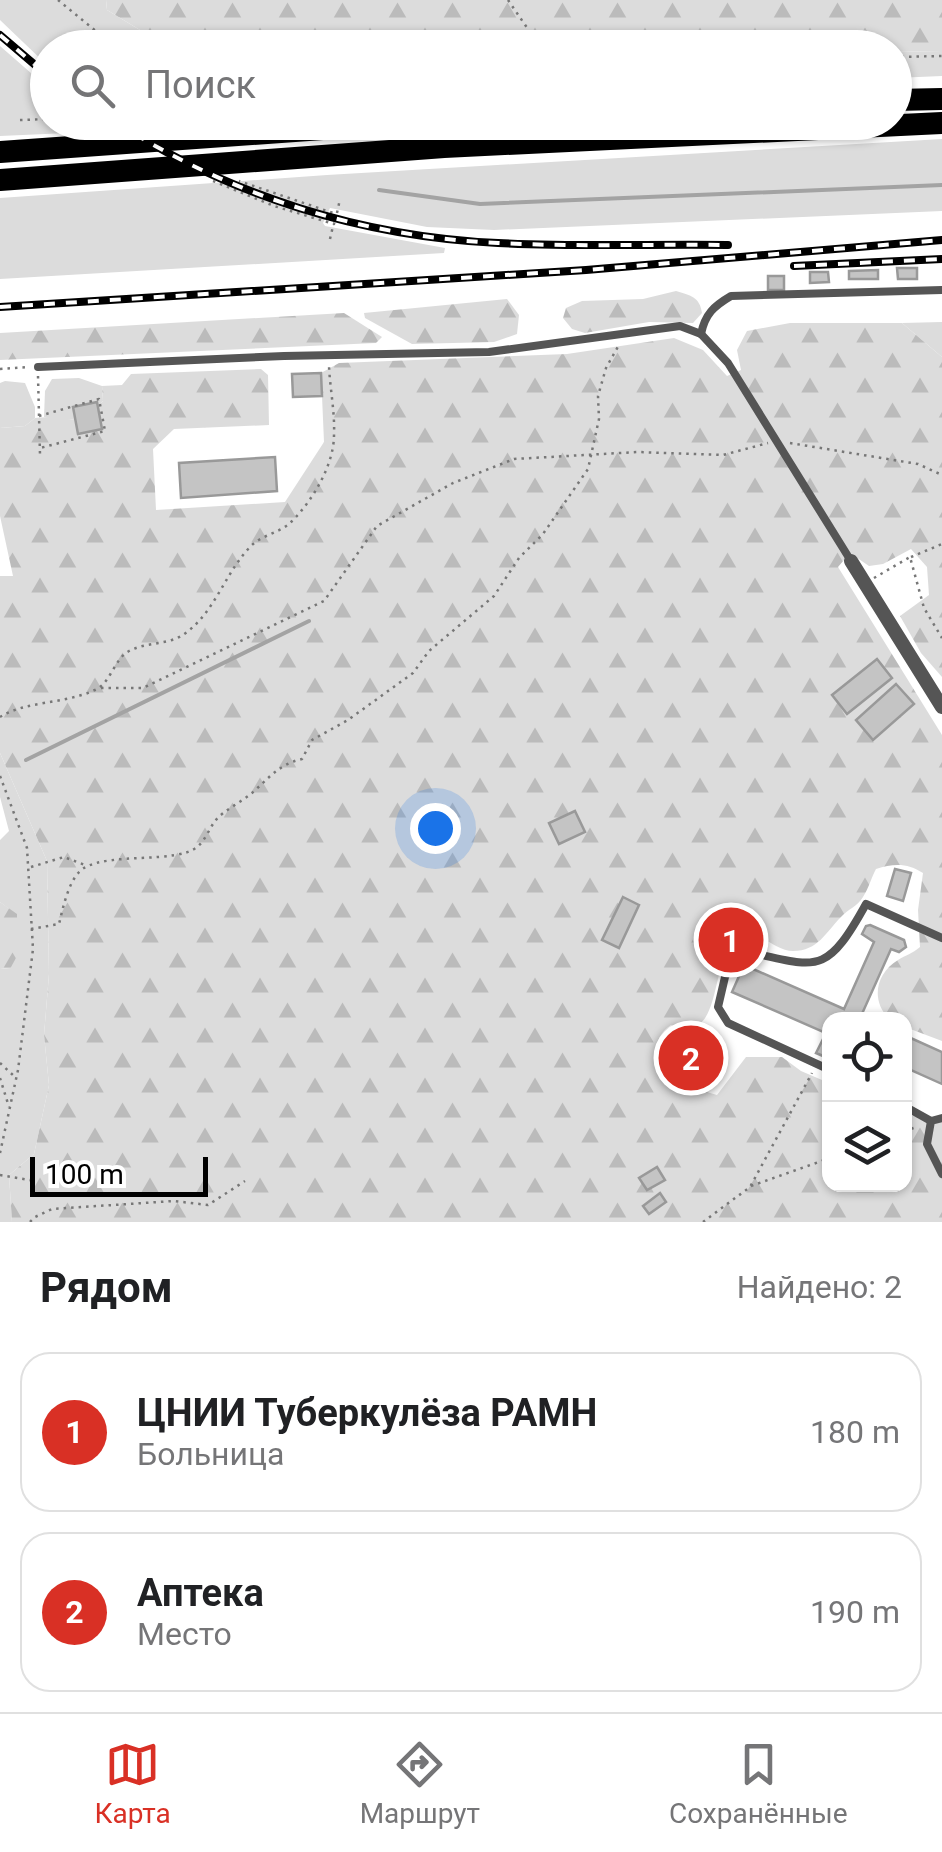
<!DOCTYPE html>
<html lang="ru">
<meta charset="utf-8">
<style>
:root{--surface:#fff;--page:#f2f2f2;--text:#202124;--muted:#757577;--line:#e0e0e0;--accent:#d93025}
body{margin:0;font-family:Roboto,sans-serif;background:var(--page);color:var(--text)}
.controls{position:absolute;right:30px;bottom:30px;display:grid;overflow:hidden;border-radius:20px;box-shadow:0 2px 8px #0004}
.controls button{width:90px;height:90px;display:grid;place-items:center;padding:0;border:0;border-bottom:2px solid var(--line);background:var(--surface);color:var(--text);font:50px sans-serif}
.scale{position:absolute;left:30px;bottom:25px;width:178px;box-sizing:border-box;padding-left:10px;border:5px solid #000;border-top:0;font-size:28px;line-height:35px;white-space:nowrap;color:#000;-webkit-text-stroke:8px #fff;paint-order:stroke}
.you{position:absolute;left:435px;top:828px;width:35px;height:35px;margin:-25px;border:8px solid #fff;border-radius:50%;background:#1a73e8;box-shadow:0 0 0 15px #1a73e833}
.badge{display:grid;place-items:center;width:65px;height:65px;border-radius:50%;background:var(--accent);color:#fff;font-size:32px;font-weight:700}
.pin{position:absolute;translate:-50% -50%;border:5px solid #fff;box-shadow:0 2px 10px #0006}
.list{margin:0;padding:0;list-style:none}
h2{display:flex;justify-content:space-between;align-items:center;height:130px;margin:0;padding:0 40px;font-size:42px}
h2 small{font-size:32px;font-weight:400;color:var(--muted)}
.list li{display:grid;grid-template-columns:65px 1fr auto;gap:30px;align-items:center;box-sizing:border-box;height:160px;margin:0 20px 20px;padding:0 20px;border:2px solid var(--line);border-radius:30px}
.list b{display:block;font-size:38px;white-space:nowrap}
.list p{margin:0;font-size:32px;white-space:nowrap;color:var(--muted)}
.list em{font-size:32px;font-style:normal;color:var(--muted)}
.icon{flex:none;width:55px;height:55px;fill:none;stroke:currentColor;stroke-width:2;stroke-linecap:round;stroke-linejoin:round}
.map{position:relative;flex:none;width:942px;height:1222px;overflow:hidden}
.search{position:absolute;background:var(--surface);box-shadow:0 2px 8px #0004;left:30px;right:30px;top:30px;height:110px;display:flex;align-items:center;gap:25px;box-sizing:border-box;padding:0 35px;border-radius:55px;color:var(--muted);font-size:38px}
.sheet{height:490px;background:var(--surface)}
nav{display:flex;justify-content:space-around;align-items:center;box-sizing:border-box;height:140px;border-top:2px solid var(--line);background:var(--surface);font-size:28px;color:var(--muted)}
nav a{display:grid;justify-items:center;gap:5px}
nav .on{color:var(--accent)}
.map>svg:first-child{display:block}
.green{fill:#dcdcdc}
.forest{fill:url(#forest-firs);fill-rule:evenodd}
.lines{fill:none;stroke-linecap:round;stroke-linejoin:round}
.stream{stroke:#a3a3a3;stroke-width:4}
.building{fill:#c4c4c4;stroke:#999;stroke-width:2.5}
.path{stroke:#777;stroke-width:2.5;stroke-dasharray:2.5 5;stroke-linecap:butt}
.lane{stroke:#555;stroke-width:8}
.street{stroke:#555;stroke-width:14}
.primary{stroke:#000;stroke-width:22}
.rail-casing{stroke:#000;stroke-width:8}
.rail{stroke:#fff;stroke-width:4;stroke-dasharray:11;stroke-linecap:butt}
</style>
<div class="map">
<svg width="942" height="1222" viewBox="0 0 942 1222">
<defs>
<pattern id="forest-firs" width="22" height="20" patternUnits="userSpaceOnUse" patternTransform="scale(2.5)"><rect width="22" height="20" fill="#dcdcdc"/><path d="M5 1l3.5 6h-7zM16 11l3.5 6h-7z" fill="#bbb"/></pattern>
</defs>
<rect width="100%" height="100%" fill="#fff"/>
<g class="green">
<path d="M 0,0 L 106,0 L 107,10 L 168,47 L 48,48 L 47,65 L 0,20 Z"/>
<path d="M 0,46 L 47,87 L 48,122 L 293,123 L 0,136 Z"/>
<path d="M 942,51 L 942,76 L 895,78 L 894,52 Z"/>
<path d="M 942,139 L 942,211 L 494,230 L 427,227 L 330,208 L 323,223 L 325,226 L 445,248 L 444,253 L 0,279 L 0,198 L 327,175 Z"/>
<path d="M 942,322 L 942,357 L 902,323 Z"/>
<path d="M 79,378 L 102,386 L 103,401 C 86,420 68,423 44,417 L 45,391 L 52,379 Z"/>
<path d="M 5,381 L 25,383 L 35,407 L 35,418 L 25,426 L 0,428 L 0,383 Z"/>
<path d="M 0,753 L 47,861 L 49,974 L 44,1035 L 49,1085 L 34,1154 L 9,1175 L 12,1222 L 0,1222 L 0,968 L 10,969 L 17,915 L 0,902 L 0,840 L 9,831 L 0,797 Z"/>
</g>
<g class="forest">
<path d="M 106,0 L 942,0 L 942,51 L 895,52 L 894,48 L 168,47 L 107,10 Z"/>
<path d="M 676,291 C 690,295 700,297 702,313 L 693,323 L 649,322 L 585,333 L 572,329 L 563,318 L 566,308 L 582,301 L 643,299 Z"/>
<path d="M 507,299 L 519,315 L 517,334 L 494,342 L 412,344 L 365,318 L 364,313 Z"/>
<path d="M 344,313 L 382,337 L 376,343 L 0,360 L 0,333 Z"/>
<path d="M 790,323 L 902,323 L 942,357 L 942,677 L 921,653 L 900,616 L 929,595 L 927,567 L 911,549 L 883,564 L 869,566 L 850,553 L 838,567 L 942,735 L 942,1041 L 905,1027 L 904,1019 L 889,1019 C 871,1001 875,974 898,960 C 906,955 912,954 920,947 L 918,910 L 923,873 C 908,863 894,863 876,869 C 871,878 869,888 863,897 C 858,906 848,909 841,917 C 826,932 818,951 793,951 C 773,951 757,924 736,942 C 707,965 725,1045 671,1025 C 652,1037 654,1059 662,1079 L 717,1095 L 746,1057 L 782,1057 L 801,1071 L 829,1083 L 830,1184 L 904,1184 L 905,1114 L 922,1118 L 942,1117 L 942,1222 L 12,1222 L 9,1175 L 34,1154 L 49,1085 L 44,1035 L 49,974 L 47,861 L 0,753 L 0,576 L 13,576 L 0,516 L 0,428 L 25,426 L 35,418 C 67,414 76,431 103,401 L 102,386 L 122,385 L 131,374 L 261,369 L 268,375 L 269,425 L 174,429 L 153,449 L 156,510 L 285,502 L 324,442 L 321,373 L 339,363 L 567,354 L 674,338 L 703,350 L 727,376 L 741,370 L 737,350 L 747,331 ZM 623,898 L 639,906 L 618,948 L 602,940 Z"/>
<path d="M 0,902 L 17,914 L 17,956 L 10,969 L 0,968 Z"/>
</g>
<g class="lines">
<g class="stream">
<path d="M 379,190 L 480,204 L 942,185"/>
<path d="M 26,760 L 309,621"/>
</g>
</g>
<g class="building">
<path d="M 897,268 L 917,268 L 917,279 L 898,279 Z"/>
<path d="M 878,270 L 878,279 L 849,279 L 849,271 Z"/>
<path d="M 810,272 L 828,272 L 829,282 L 810,283 Z"/>
<rect x="768" y="276" width="16" height="14"/>
<path d="M 321,373 L 322,396 L 293,397 L 292,374 Z"/>
<path d="M 97,402 L 102,429 L 78,434 L 73,407 Z"/>
<path d="M 275,457 L 277,491 L 181,498 L 179,463 Z"/>
<path d="M 877,659 L 892,678 L 847,714 L 832,695 Z"/>
<path d="M 896,684 L 914,704 L 873,740 L 856,720 Z"/>
<path d="M 575,811 L 585,832 L 559,844 L 549,823 Z"/>
<path d="M 895,869 L 911,873 L 903,901 L 887,896 Z"/>
<path d="M 623,897 L 639,905 L 619,948 L 602,940 Z"/>
<path d="M 870,925 L 904,940 L 906,947 L 899,952 L 891,949 L 861,1016 L 868,1019 L 830,1019 L 830,1059 L 816,1053 L 826,1033 L 732,992 L 744,965 L 844,1009 L 874,942 L 862,934 L 866,926 Z"/>
<path d="M 678,1032 L 719,1050 L 705,1083 L 663,1065 Z"/>
<path d="M 904,1035 L 942,1052 L 942,1084 L 904,1067 Z"/>
<path d="M 657,1167 L 665,1180 L 647,1190 L 639,1178 Z"/>
<path d="M 660,1193 L 666,1202 L 649,1214 L 643,1206 Z"/>
</g>
<g class="lines">
<g class="path">
<path d="M 58,0 L 97,32 L 125,48"/>
<path d="M 508,0 L 541,48"/>
<path d="M 894,57 L 942,56"/>
<path d="M 20,120 L 48,119"/>
<path d="M 213,181 L 274,206 L 334,224 L 336,214 L 239,181"/>
<path d="M 337,213 L 340,199"/>
<path d="M 330,239 L 333,226"/>
<path d="M 0,369 L 28,367"/>
<path d="M 38,376 L 40,455"/>
<path d="M 39,416 L 99,399 L 105,431 L 40,448"/>
<path d="M 790,443 L 918,464 L 942,475"/>
<path d="M 911,557 L 942,544"/>
<path d="M 874,578 L 910,557 L 924,608 L 942,638"/>
<path d="M 101,688 L 143,688 L 324,601 L 377,526 L 453,483 L 514,459 L 638,452 L 723,455 L 768,443"/>
<path d="M 0,717 C 25,701 65,704 95,690 C 111,683 114,659 129,651 C 148,641 170,646 187,632 C 216,610 226,571 251,546 C 262,535 279,533 290,523 C 312,502 334,465 334,435 C 335,412 330,389 329,366"/>
<path d="M 0,776 L 27,848 L 33,949 L 18,1070 L 0,1153"/>
<path d="M 31,867 L 64,857 L 85,865"/>
<path d="M 31,929 L 59,924 C 63,908 69,877 84,868 C 111,852 176,864 197,847 C 205,841 209,829 215,821 C 224,810 240,803 252,793 C 268,779 279,764 302,759 L 312,740 L 348,720 L 413,673 L 429,651 L 494,596 L 519,558 L 543,534 L 588,469 L 599,419 L 598,396 L 606,368 L 620,343"/>
<path d="M 0,1063 L 15,1077"/>
<path d="M 0,1078 L 9,1107"/>
<path d="M 904,1131 L 917,1127"/>
<path d="M 0,1175 L 35,1181"/>
<path d="M 751,1186 L 830,1158"/>
<path d="M 30,1222 L 35,1217 L 52,1209 L 174,1201 L 208,1205 L 245,1181"/>
<path d="M 703,1222 L 750,1187 L 812,1073"/>
</g>
<g class="lane">
<path d="M 701,334 C 705,314 714,306 731,296 L 942,290"/>
<path d="M 38,367 L 284,356 L 489,352 L 680,326 L 701,334 L 728,363 L 851,561"/>
<path d="M 830,1070 L 728,1023 L 718,1007 L 725,977 L 739,950 C 817,966 824,980 866,904 L 942,938"/>
<path d="M 904,1106 L 931,1121"/>
<path d="M 942,1118 L 931,1121 L 927,1144 L 942,1174"/>
</g>
<path class="street" d="M 851,561 L 942,707"/>
<g class="primary">
<path d="M 894,100 L 942,99"/>
<path d="M 0,152 L 420,122"/>
<path d="M 0,180 L 444,147 L 942,123"/>
</g>
<g class="rail-casing">
<g id="rail">
<path d="M 0,35 L 48,76"/>
<path d="M 116,122 C 229,196 364,237 498,243 C 575,247 651,244 728,245"/>
<path d="M 794,266 L 942,259"/>
<path d="M 0,307 L 586,270 L 942,240"/>
</g>
</g>
<use href="#rail" class="rail"/>
</g>
</svg>
<div class="controls">
<button><svg class="icon" aria-label="locate" viewBox="0 0 24 24"><circle cx="12" cy="12" r="6"/><path d="M12 2v4M12 18v4M2 12h4M18 12h4"/></svg></button>
<button><svg class="icon" aria-label="layers" viewBox="0 0 24 24"><path d="M12 4l9 5-9 5-9-5zM3 14l9 5 9-5"/></svg></button>
</div>
<div class="scale">100 m</div>
<div class="you"></div>
<div class="pin badge" style="left:731px;top:940px">1</div>
<div class="pin badge" style="left:691px;top:1058px">2</div>
<div class="search"><svg class="icon" aria-label="search" viewBox="0 0 24 24"><circle cx="10" cy="10" r="6"/><path d="M15 15l6 6"/></svg>Поиск</div>
</div>
<section class="sheet">
<h2>Рядом<small>Найдено: 2</small></h2>
<ul class="list">
<li><span class="badge">1</span><div><b>ЦНИИ Туберкулёза РАМН</b><p>Больница</p></div><em>180 m</em></li>
<li><span class="badge">2</span><div><b>Аптека</b><p>Место</p></div><em>190 m</em></li>
</ul>
</section>
<nav>
<a class="on"><svg class="icon" aria-label="map" viewBox="0 0 24 24"><path d="M3 6l6-2 6 2 6-2v14l-6 2-6-2-6 2zM9 4v14M15 6v14"/></svg>Карта</a>
<a><svg class="icon" aria-label="directions" viewBox="0 0 24 24"><path d="M12 3l9 9-9 9-9-9zM9 14v-3h6M13 9l2 2-2 2"/></svg>Маршрут</a>
<a><svg class="icon" aria-label="saved" viewBox="0 0 24 24"><path d="M7 4h10v16l-5-4-5 4z"/></svg>Сохранённые</a>
</nav>
